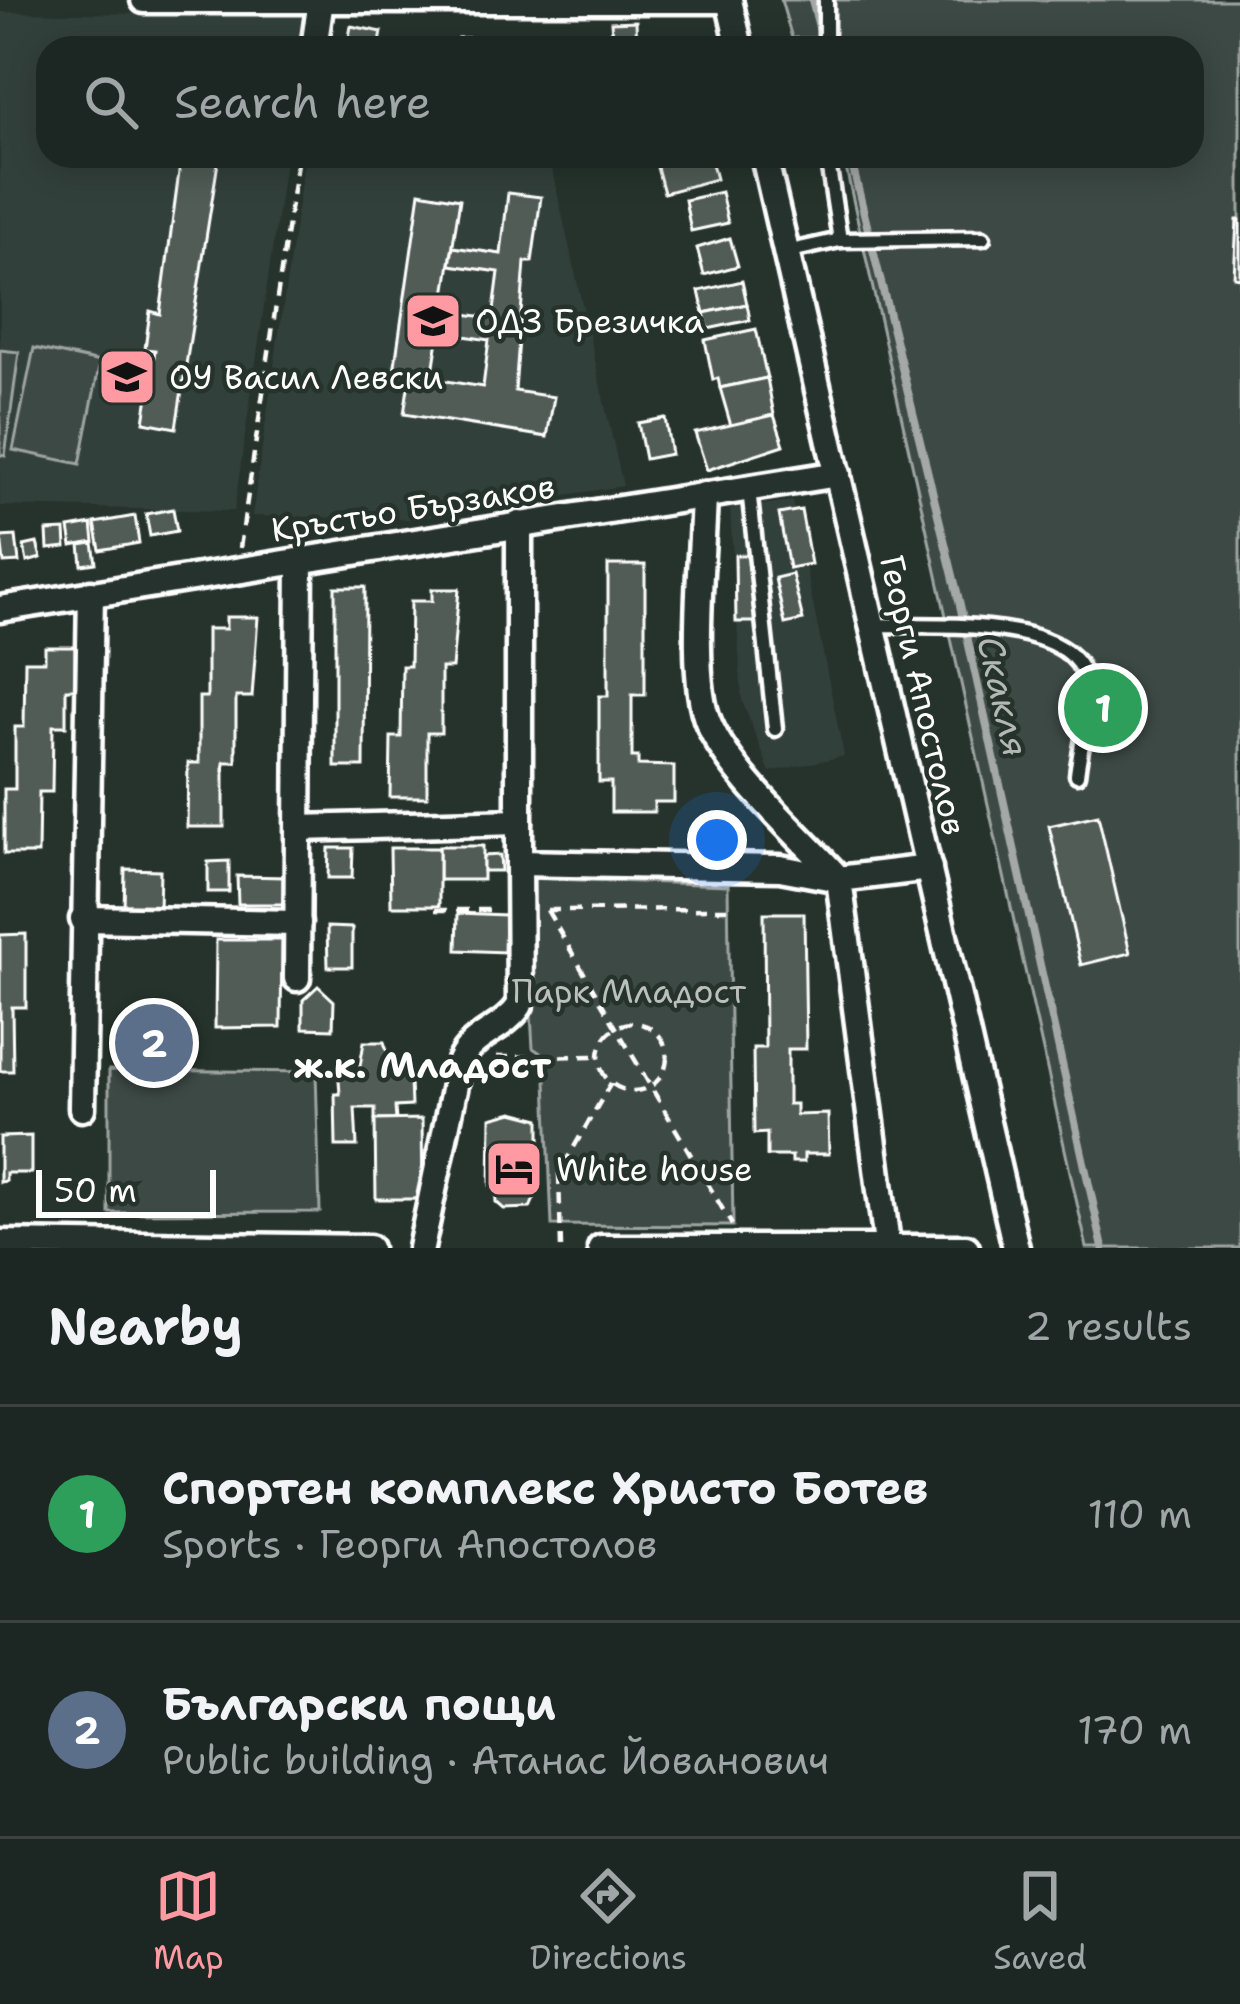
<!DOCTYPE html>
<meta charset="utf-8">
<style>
:root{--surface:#1c2622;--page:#29322f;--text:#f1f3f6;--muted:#a0a5a5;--line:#3a4340;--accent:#ff9aa2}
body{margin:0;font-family:"Shantell Sans",sans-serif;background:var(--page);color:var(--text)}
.scale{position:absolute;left:36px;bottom:30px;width:180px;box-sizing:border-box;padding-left:12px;border:6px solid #fff;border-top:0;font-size:33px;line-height:42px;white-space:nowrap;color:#fff;-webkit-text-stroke:9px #26332d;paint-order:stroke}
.you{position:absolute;left:717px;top:840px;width:42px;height:42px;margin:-30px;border:9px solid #fff;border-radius:50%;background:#1a73e8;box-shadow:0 0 0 18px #1a73e833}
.badge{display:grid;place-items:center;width:78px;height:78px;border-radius:50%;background:var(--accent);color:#fff;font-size:39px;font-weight:700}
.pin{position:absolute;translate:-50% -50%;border:6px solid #fff;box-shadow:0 3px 12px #0006}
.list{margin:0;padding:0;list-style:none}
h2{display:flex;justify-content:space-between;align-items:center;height:156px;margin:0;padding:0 48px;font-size:51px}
h2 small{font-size:39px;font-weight:400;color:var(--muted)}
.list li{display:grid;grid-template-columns:78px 1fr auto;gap:36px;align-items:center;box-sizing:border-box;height:216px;padding:0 48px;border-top:3px solid var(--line)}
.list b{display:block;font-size:45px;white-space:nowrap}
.list p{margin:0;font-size:39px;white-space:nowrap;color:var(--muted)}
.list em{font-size:39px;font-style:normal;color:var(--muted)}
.icon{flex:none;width:66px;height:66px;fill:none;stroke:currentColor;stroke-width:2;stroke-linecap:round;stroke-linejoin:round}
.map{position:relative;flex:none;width:1240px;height:1248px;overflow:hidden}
.search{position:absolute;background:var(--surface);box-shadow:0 6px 30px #0003;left:36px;right:36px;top:36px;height:132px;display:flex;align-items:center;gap:30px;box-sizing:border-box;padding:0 42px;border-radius:36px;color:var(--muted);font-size:45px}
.sheet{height:588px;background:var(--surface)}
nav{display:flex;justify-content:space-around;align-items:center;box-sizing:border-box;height:168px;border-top:3px solid var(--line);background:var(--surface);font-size:33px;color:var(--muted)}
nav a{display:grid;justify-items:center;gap:6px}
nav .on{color:var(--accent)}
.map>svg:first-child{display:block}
.built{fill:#333f3a}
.green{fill:#3e4944;stroke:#9ea4a2;stroke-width:3}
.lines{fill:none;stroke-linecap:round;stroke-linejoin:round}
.stream{stroke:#a4a9a7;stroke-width:8}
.building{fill:#515c57;stroke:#fff;stroke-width:3}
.service-casing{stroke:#fff;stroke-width:21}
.minor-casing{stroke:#fff;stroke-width:33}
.path{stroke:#fff;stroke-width:4.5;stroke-dasharray:12 9;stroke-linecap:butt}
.service{stroke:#26332d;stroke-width:12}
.minor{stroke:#26332d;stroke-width:24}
.labels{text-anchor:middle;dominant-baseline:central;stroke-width:9;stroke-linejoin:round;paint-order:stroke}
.poi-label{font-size:33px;fill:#fff;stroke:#26332d;text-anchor:start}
.street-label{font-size:33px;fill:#fff;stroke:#26332d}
.park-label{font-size:33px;fill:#bbbfbe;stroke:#26332d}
.water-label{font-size:36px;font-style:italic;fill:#b3b8b6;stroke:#26332d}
.neighbourhood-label{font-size:36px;font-weight:bold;fill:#fff;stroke:#26332d}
</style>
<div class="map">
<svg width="1240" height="1248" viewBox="0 0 1240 1248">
<rect width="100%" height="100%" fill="#26332d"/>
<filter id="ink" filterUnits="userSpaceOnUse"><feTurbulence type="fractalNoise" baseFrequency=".00833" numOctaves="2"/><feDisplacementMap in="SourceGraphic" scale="24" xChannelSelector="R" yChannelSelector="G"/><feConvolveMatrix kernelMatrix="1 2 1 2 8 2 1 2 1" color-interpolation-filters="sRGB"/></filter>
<g filter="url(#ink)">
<g class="built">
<path d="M 0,12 L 303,16 L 299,48 L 48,48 L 48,156 L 286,156 L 234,511 L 0,506 Z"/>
<path d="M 305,156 L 549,156 L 623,486 L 411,519 L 252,516 Z"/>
<path d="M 792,501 L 844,756 L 770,772 L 742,701 L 730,509 Z"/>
</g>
<g class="green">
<path d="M 781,0 L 1240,0 L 1240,1248 L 1087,1248 L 846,168 L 845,156 L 1192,156 L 1192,48 L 843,48 L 842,38 L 792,38 Z"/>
<path d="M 34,348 L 100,362 L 80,464 L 13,450 Z"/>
<path d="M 0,350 L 19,352 L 5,456 L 0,455 Z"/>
<path d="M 523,878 L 728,885 L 733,1226 L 552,1225 L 545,1056 L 533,1048 Z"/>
<path d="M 109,1070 L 316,1072 L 320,1212 L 109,1213 Z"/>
</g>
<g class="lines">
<g class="stream">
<path d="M 812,0 L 822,39"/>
<path d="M 850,156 L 958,596 L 1103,1248"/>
</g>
</g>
<g class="building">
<path d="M 636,21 L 637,48 L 613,48 L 611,22 Z"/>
<path d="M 351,26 L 382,32 L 379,48 L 347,48 Z"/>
<path d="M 490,37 L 490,48 L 459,48 L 458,38 Z"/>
<path d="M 175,156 L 219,156 L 176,428 L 144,422 L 155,350 L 145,349 L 150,311 L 160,314 L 181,157 Z"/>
<path d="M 670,156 L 710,156 L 716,179 L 664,193 L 655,160 Z"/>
<path d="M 420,192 L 460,199 L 432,378 L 394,372 Z"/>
<path d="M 721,192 L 728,223 L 691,231 L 685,200 Z"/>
<path d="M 508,193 L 541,197 L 532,262 L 525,262 L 515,391 L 554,397 L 547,437 L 404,414 L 410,375 L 483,387 L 489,340 L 439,332 L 442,311 L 493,318 L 499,272 L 450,265 L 453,247 L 501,254 Z"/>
<path d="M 1237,220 L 1240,220 L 1240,278 L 1234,277 Z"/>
<path d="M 730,238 L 738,266 L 704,275 L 697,248 Z"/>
<path d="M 742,281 L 747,304 L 704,313 L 699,291 Z"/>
<path d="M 747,304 L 750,320 L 708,329 L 704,313 Z"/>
<path d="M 756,329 L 767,378 L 720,388 L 718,378 L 713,380 L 705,340 Z"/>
<path d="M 767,378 L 774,415 L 731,426 L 720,388 Z"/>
<path d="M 774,415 L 784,445 L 707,470 L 695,433 Z"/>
<path d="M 665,418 L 671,454 L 645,459 L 638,423 Z"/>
<path d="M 173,509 L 177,531 L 150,536 L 146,514 Z"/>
<path d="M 801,510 L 811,564 L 789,568 L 779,514 Z"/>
<path d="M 135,516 L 139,543 L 100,550 L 95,523 Z"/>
<path d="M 92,524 L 94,542 L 72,546 L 69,528 Z"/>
<path d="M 65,530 L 66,547 L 48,549 L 47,531 Z"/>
<path d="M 16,536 L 19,562 L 4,563 L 1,537 Z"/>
<path d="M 37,543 L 41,558 L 27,562 L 24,546 Z"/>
<path d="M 93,543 L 96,563 L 82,565 L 80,545 Z"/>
<path d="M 735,555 L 756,555 L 756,622 L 736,622 Z"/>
<path d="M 608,565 L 645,565 L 645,695 L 632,695 L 632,757 L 638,757 L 638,765 L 674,766 L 674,802 L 654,802 L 654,812 L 611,812 L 611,782 L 599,782 L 599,696 L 608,696 Z"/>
<path d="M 792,574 L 803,620 L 785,624 L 775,578 Z"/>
<path d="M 335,587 L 365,587 L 364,767 L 335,767 Z"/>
<path d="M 432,589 L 459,589 L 452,668 L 441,668 L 441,733 L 427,733 L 427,797 L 390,797 L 391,737 L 401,737 L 402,666 L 410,666 L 411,601 L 432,601 Z"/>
<path d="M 226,617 L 258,617 L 252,697 L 236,697 L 236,762 L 224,762 L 224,827 L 187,827 L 188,763 L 199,763 L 199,697 L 207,697 L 207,629 L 226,629 Z"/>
<path d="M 45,647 L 75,647 L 75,689 L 66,689 L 66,726 L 53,726 L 52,792 L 39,792 L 38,854 L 4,854 L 4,789 L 15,789 L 15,727 L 24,727 L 25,661 L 45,661 Z"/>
<path d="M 1098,815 L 1130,953 L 1081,965 L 1049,826 Z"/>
<rect x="439" y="846" width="44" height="34"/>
<path d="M 329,848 L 353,848 L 352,878 L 328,878 Z"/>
<path d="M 390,848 L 439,848 L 439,906 L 391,906 Z"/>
<path d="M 500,855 L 501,871 L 483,871 L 483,856 Z"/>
<path d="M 229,861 L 229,892 L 208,892 L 208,862 Z"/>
<path d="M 125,869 L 160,870 L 159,910 L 124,909 Z"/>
<path d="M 237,876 L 285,877 L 286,904 L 238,904 Z"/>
<path d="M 458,913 L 505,915 L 504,952 L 457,950 Z"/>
<path d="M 764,913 L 804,913 L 806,1049 L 788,1049 L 788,1104 L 796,1104 L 796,1115 L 828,1114 L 829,1154 L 804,1154 L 804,1162 L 792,1162 L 792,1156 L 767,1156 L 767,1133 L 754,1134 L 753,1048 L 765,1048 Z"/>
<path d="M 327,927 L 352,928 L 352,967 L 328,967 Z"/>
<path d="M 26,934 L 26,1007 L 12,1007 L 13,1071 L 0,1071 L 0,935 Z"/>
<path d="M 216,940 L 282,940 L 281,1027 L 215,1028 Z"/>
<path d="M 318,986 L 334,1001 L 333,1029 L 303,1028 L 303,1000 Z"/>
<path d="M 188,1026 L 187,1058 L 122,1059 L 122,1027 Z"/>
<path d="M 364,1042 L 384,1042 L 389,1057 L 409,1056 L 411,1106 L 395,1107 L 396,1120 L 375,1120 L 375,1108 L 355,1108 L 357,1146 L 336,1146 L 335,1094 L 340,1094 L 339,1080 L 346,1072 L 359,1072 Z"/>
<path d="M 513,1112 L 540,1119 L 540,1185 L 530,1208 L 504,1209 L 496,1202 L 495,1185 L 490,1185 L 491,1118 Z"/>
<path d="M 422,1119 L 423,1199 L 376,1199 L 375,1120 Z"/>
<path d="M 31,1136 L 31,1173 L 6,1173 L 6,1181 L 0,1182 L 0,1137 Z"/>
</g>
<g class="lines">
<g class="service-casing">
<g id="service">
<path d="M 826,0 L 826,48"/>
<path d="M 840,240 L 983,238"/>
<path d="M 786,252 L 840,240 L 827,156"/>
<path d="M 749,489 L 775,729"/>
<path d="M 873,625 C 926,627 1072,614 1086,681 C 1092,708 1080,747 1077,775"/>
</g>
</g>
<g class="minor-casing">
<g id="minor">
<path d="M 144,0 L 729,0"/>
<path d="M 729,0 L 740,48"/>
<path d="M 314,48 L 321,0"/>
<path d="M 764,156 L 1016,1248"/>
<path d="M 519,524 L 519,863 L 780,868 L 839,879 C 800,835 732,777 709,724 C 688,678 703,550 704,495"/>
<path d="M 0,609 L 838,474"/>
<path d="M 299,828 L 519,822"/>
<path d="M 83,919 L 298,923"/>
<path d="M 297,978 L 300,561"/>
<path d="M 82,1108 L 91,593"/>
<path d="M 0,1243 L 369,1248"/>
<path d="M 887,1244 L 839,879 L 929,868"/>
<path d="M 421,1248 L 460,1061 C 472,1034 504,1030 520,1005 L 519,863"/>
<path d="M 601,1248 L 966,1248"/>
</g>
</g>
<g class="path">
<path d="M 240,548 L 298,156"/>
<path d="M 435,910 L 494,910"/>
<path d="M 547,910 L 732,1225"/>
<path d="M 547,910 L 728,909"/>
<circle cx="633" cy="1057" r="34"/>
<path d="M 497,1057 L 599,1056"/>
<path d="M 561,1248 L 559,1173 L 611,1083"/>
</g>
<use href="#service" class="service"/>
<use href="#minor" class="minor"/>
</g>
</g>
<defs>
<g id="school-square" transform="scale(3)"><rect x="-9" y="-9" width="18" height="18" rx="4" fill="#ff9aa2" stroke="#26332d"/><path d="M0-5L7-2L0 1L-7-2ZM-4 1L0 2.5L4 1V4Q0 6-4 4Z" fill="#111"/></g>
<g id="hotel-square" transform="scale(3)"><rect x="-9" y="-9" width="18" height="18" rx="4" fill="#ff9aa2" stroke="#26332d"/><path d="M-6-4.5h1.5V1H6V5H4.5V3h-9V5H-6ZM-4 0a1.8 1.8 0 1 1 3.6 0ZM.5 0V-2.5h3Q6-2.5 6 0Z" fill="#111"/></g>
</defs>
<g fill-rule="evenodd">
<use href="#school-square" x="433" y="321"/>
<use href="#school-square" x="127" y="377"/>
<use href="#hotel-square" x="514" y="1169"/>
</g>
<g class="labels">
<g class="poi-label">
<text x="475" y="321">ОДЗ Брезичка</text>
<text x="169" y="377">ОУ Васил Левски</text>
<text x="556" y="1169">White house</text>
</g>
<g class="street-label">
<text transform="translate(413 508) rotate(-9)">Кръстьо Бързаков</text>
<text transform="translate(923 695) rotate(77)">Георги Апостолов</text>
</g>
<g class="park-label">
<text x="629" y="991">Парк Младост</text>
</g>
<g class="water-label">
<text transform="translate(1003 696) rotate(77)">Скакля</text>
</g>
<g class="neighbourhood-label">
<text x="422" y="1065">ж.к. Младост</text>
</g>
</g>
</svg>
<div class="scale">50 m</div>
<div class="you"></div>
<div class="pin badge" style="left:1103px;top:708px;background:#2e9e5b">1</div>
<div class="pin badge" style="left:154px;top:1043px;background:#5c6f8a">2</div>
<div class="search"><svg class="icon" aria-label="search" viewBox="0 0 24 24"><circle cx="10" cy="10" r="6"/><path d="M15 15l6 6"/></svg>Search here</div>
</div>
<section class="sheet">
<h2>Nearby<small>2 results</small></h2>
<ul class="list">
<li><span class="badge" style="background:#2e9e5b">1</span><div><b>Спортен комплекс Христо Ботев</b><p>Sports · Георги Апостолов</p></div><em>110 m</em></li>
<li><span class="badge" style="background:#5c6f8a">2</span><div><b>Български пощи</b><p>Public building · Атанас Йованович</p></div><em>170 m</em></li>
</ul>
</section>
<nav>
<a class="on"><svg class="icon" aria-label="map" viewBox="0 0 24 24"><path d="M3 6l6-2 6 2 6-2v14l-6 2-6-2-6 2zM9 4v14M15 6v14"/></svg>Map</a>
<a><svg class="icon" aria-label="directions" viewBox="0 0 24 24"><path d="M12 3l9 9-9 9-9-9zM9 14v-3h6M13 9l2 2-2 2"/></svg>Directions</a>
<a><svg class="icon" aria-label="saved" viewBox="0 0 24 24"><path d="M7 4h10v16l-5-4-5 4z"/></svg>Saved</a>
</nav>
